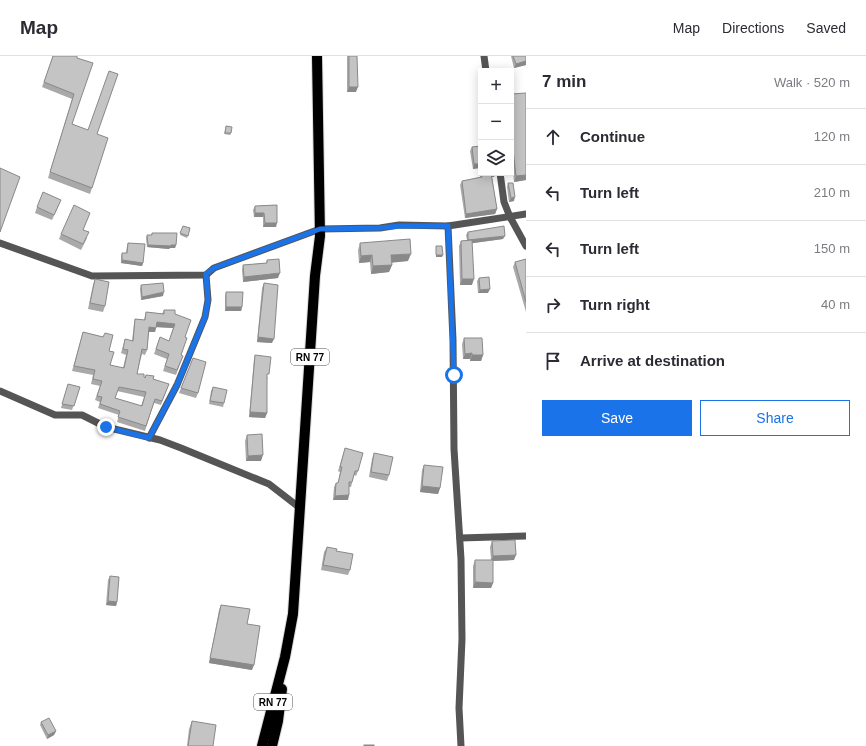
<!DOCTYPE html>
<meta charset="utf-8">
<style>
:root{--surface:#fff;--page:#f2f2f3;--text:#2b2b33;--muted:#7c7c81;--line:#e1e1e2;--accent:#1a73e8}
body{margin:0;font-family:Helvetica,sans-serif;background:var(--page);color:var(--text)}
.controls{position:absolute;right:12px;top:12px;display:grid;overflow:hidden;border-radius:0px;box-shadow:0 2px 10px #0003}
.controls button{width:36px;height:36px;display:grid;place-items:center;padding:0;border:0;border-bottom:1px solid var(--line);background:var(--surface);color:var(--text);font:20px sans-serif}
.stop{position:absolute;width:12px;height:12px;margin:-9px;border:3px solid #1a73e8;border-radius:50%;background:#fff}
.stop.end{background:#1a73e8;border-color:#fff;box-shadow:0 1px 4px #0008}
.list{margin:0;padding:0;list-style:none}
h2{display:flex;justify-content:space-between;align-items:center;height:52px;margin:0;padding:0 16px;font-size:17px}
h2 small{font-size:13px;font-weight:400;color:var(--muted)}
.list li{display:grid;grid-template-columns:26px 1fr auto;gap:12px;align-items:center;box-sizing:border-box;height:56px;padding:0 16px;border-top:1px solid var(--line)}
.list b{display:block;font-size:15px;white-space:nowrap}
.list em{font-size:13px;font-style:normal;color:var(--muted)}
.actions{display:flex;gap:8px;padding:12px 16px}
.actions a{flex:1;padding:9px 0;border:1px solid var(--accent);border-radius:0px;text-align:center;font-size:14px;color:var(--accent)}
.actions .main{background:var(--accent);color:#fff}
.icon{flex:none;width:22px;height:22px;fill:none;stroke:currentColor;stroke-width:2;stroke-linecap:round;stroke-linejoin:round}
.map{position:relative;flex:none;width:526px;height:690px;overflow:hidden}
header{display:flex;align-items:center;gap:24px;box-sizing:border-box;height:56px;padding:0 20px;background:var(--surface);border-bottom:1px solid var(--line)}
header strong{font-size:19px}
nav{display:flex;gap:22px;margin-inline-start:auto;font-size:14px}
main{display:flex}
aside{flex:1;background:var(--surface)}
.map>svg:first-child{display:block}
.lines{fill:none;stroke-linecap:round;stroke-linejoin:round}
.primary-casing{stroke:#dbdbdb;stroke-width:12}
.street{stroke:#555;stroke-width:7}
.primary{stroke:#000;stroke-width:10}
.wall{fill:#a9a9a9;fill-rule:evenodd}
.shaded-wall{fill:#898989}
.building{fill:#c4c4c4;stroke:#898989;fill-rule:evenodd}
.route{stroke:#1a73e8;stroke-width:5}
.labels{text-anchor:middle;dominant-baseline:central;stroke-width:3;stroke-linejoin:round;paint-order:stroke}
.shield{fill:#fff;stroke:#4c4c4c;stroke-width:1}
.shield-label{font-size:10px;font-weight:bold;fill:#000}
</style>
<header>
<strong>Map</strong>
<nav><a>Map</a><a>Directions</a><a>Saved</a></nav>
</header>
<main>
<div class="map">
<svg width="526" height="690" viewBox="0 0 526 690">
<rect width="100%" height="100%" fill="#fff"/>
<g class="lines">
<g class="primary-casing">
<g id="primary">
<path d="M 262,690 L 285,601 L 293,558 L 315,220 L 320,180 L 317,0"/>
<path d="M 272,690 L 278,665 L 282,633"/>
</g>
</g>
<g class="street">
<path d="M 484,0 L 486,15"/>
<path d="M 500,117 L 504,146 L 510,161 L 526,190"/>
<path d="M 448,170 L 453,284 L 454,393 L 461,503 L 462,583 L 459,652 L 461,690"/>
<path d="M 0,187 L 92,220 L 206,219 L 214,212 L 320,173 L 380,172 L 399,169 L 448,170 L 526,158"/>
<path d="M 0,335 L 55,359 L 82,359 L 106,371 L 160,384 L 181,392 L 269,428 L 300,452"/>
<path d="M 149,382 L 177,329 L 205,261 L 208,244 L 206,219"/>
<path d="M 460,482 L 526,480"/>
</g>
<use href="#primary" class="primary"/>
</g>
<g class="wall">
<path d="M 53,0 L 77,2 L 72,68 L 97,78 L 92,132 L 90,138 L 48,122 L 72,43 L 42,31 Z"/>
<path d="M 347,0 L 357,0 L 356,36 L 347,36 Z"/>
<path d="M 511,0 L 526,0 L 526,9 L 514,12 Z"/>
<path d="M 511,38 L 526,124 L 514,126 L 511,96 Z"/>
<path d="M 226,70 L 231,77 L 230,79 L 224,78 Z"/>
<path d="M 481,90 L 481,117 L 495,117 L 494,121 L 492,121 L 497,153 L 495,158 L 465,162 L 460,129 L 462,125 L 480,121 L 479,112 L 473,113 L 470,95 L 472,91 Z"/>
<path d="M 508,127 L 514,145 L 509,146 L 507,131 Z"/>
<path d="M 59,149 L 52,164 L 35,157 L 37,151 Z"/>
<path d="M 277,149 L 276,171 L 263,171 L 263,161 L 254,161 L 253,154 L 255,150 Z"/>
<path d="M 90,157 L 83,174 L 87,182 L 81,194 L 59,183 L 61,178 Z"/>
<path d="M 183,170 L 190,172 L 187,182 L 180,179 Z"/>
<path d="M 468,176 L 503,183 L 472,187 L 472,229 L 460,229 L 459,190 L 461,185 L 467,184 L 466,179 Z"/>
<path d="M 152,177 L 176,189 L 175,192 L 170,192 L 169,193 L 147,191 L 146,182 L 147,179 L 151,179 Z"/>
<path d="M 128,187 L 143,207 L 142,210 L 121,207 L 121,200 L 122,197 L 126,197 L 127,190 Z"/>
<path d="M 360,187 L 408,205 L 392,206 L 392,209 L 389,216 L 371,218 L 370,206 L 359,207 L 358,194 Z"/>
<path d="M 526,203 L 526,256 L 513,211 L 515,206 Z"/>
<path d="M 267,204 L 278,222 L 243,226 L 242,214 L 243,209 L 266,207 Z"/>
<path d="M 479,222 L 488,237 L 478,237 L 477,225 Z"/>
<path d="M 95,223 L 105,250 L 103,256 L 88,253 L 93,229 Z"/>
<path d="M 264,227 L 272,287 L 257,286 L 262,232 Z"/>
<path d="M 141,229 L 163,240 L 141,244 L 140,233 Z"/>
<path d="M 226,236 L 242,251 L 241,255 L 225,255 L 225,240 Z"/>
<path d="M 164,254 L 175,258 L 185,281 L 181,299 L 183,300 L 176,319 L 163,315 L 167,303 L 154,298 L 160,281 L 169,285 L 173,272 L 156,271 L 155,276 L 149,276 L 147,294 L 145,299 L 142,298 L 137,318 L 144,321 L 169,328 L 161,349 L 154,347 L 145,375 L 117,366 L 119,359 L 98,352 L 100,346 L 95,344 L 100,330 L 91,328 L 93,319 L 72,315 L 83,276 L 103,281 L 105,277 L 109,295 L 110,309 L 123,312 L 126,299 L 121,297 L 125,283 L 132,285 L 134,268 L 135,263 L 144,264 L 146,256 L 162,258 ZM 117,335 L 144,341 L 141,350 L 115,342 Z"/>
<path d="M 464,282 L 483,299 L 481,305 L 470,305 L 470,303 L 463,303 L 462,288 Z"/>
<path d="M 255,299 L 268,323 L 267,323 L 267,357 L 265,362 L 249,361 L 254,303 Z"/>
<path d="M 193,302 L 198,337 L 196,342 L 179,337 Z"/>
<path d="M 68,328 L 80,331 L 72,354 L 61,352 Z"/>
<path d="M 213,331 L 224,347 L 223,351 L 209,348 L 211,335 Z"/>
<path d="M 247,379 L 261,405 L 246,405 L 245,385 Z"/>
<path d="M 345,392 L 358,415 L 356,420 L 354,419 L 351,431 L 349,431 L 348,444 L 333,444 L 334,431 L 336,427 L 338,427 L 340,416 L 338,415 Z"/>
<path d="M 374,397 L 389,419 L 387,425 L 369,421 L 372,403 Z"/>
<path d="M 424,409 L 440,432 L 438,438 L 420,436 L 422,414 Z"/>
<path d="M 492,485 L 514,504 L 493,505 L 493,527 L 491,532 L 473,532 L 473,510 L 475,504 L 491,504 L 490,491 Z"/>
<path d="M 327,491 L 336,495 L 350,514 L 348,519 L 321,514 L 324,496 Z"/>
<path d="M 110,520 L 117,546 L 116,550 L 106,549 L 108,524 Z"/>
<path d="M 221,549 L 247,568 L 252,614 L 209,607 L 219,554 Z"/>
<path d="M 192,665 L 213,690 L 187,690 L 189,673 Z"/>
<path d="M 41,666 L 56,675 L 54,679 L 47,683 L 40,669 Z"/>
</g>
<g class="shaded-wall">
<path d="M 526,5 L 526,9 L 514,12 L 516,8 Z"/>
<path d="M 349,31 L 358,31 L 356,36 L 347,36 Z"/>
<path d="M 474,108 L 481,108 L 479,112 L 473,113 Z"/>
<path d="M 491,117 L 495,117 L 494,121 L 490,121 Z"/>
<path d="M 526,119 L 526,124 L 514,126 L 516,120 Z"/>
<path d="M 515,141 L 514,145 L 509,146 L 511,142 Z"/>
<path d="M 497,153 L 495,158 L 465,162 L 466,158 Z"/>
<path d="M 255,157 L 264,157 L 263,161 L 254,161 Z"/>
<path d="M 265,167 L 277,167 L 276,171 L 263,171 Z"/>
<path d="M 505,180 L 503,183 L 467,188 L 468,184 Z"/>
<path d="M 148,189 L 176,189 L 175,192 L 170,192 L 169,193 L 147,191 Z"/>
<path d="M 411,198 L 408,205 L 389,207 L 391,199 Z"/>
<path d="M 372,199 L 370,206 L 359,207 L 361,200 Z"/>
<path d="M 436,199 L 443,199 L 442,201 L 436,201 Z"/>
<path d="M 122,204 L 143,207 L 142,210 L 121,207 Z"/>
<path d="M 392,209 L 389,216 L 371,218 L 373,210 Z"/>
<path d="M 280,217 L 278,222 L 243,226 L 244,221 Z"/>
<path d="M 462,223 L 474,223 L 472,229 L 460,229 Z"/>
<path d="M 490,233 L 488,237 L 478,237 L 480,234 Z"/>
<path d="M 164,236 L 163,240 L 141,244 L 142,241 Z"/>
<path d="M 226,251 L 242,251 L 241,255 L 225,255 Z"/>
<path d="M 157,266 L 175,268 L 173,272 L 155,271 Z"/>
<path d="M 149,271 L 156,272 L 155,276 L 147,276 Z"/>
<path d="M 258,281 L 274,283 L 272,287 L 257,286 Z"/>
<path d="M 472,297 L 470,303 L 463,303 L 465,298 Z"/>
<path d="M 472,299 L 483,299 L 481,305 L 470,305 Z"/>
<path d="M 250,356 L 267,357 L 265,362 L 249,361 Z"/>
<path d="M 263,399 L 261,405 L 246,405 L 248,400 Z"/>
<path d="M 422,430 L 440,432 L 438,438 L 420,436 Z"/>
<path d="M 349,439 L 348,444 L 333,444 L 335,440 Z"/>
<path d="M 516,499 L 514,504 L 491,505 L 493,500 Z"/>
<path d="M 475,526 L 493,527 L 491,532 L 473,532 Z"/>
<path d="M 108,545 L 117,546 L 116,550 L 106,549 Z"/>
<path d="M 210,602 L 254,609 L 252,614 L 209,607 Z"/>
<path d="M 56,675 L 54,679 L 47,683 L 48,679 Z"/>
</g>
<g class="building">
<path d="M 53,0 L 77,0 L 77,2 L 93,7 L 72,68 L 88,74 L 109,15 L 118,18 L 97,78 L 108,82 L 92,132 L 50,116 L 74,38 L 44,26 Z"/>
<path d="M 349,0 L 357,0 L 358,31 L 349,31 Z"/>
<path d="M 513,0 L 526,0 L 526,5 L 516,8 Z"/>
<path d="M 526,37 L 526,119 L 516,120 L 512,85 L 511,85 L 511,38 Z"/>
<path d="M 226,70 L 232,71 L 231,77 L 225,77 Z"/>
<path d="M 481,90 L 481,110 L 481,108 L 474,108 L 472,91 Z"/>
<path d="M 0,112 L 20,121 L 0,176 Z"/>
<path d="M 482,117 L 495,117 L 491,117 L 497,153 L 466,158 L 462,125 L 482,121 Z"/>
<path d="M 508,127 L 513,127 L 515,141 L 511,142 Z"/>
<path d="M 43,136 L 61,144 L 54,159 L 37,151 Z"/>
<path d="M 74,149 L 90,157 L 83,174 L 89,176 L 83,188 L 61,178 Z"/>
<path d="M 277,149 L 277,167 L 265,167 L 264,157 L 255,157 L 255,150 Z"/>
<path d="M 183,170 L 190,172 L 188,180 L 180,177 Z"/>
<path d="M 504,170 L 505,180 L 468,184 L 468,176 Z"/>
<path d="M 152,177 L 177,177 L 176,189 L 171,189 L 171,190 L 148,189 L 147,179 L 152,179 Z"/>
<path d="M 410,183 L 411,198 L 391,199 L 392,209 L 373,210 L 372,199 L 361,200 L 360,187 Z"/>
<path d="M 472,184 L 474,223 L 462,223 L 461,185 Z"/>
<path d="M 128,187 L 145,188 L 143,207 L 122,204 L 122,197 L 127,197 Z"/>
<path d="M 436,190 L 442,190 L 443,199 L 436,199 Z"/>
<path d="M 279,203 L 280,217 L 244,221 L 243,209 L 267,207 L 267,204 Z"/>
<path d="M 526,203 L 526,246 L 515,206 Z"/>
<path d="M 489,221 L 490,233 L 480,234 L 479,222 Z"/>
<path d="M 95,223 L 109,226 L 105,250 L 90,247 Z"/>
<path d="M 163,227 L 164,236 L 142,241 L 141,229 Z"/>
<path d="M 264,227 L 278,229 L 274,283 L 258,281 Z"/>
<path d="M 226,236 L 243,236 L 242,251 L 226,251 Z"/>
<path d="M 164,254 L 175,254 L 175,258 L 191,264 L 185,281 L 187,282 L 181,299 L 183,300 L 177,314 L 165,310 L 169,298 L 156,293 L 160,281 L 169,285 L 175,268 L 157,266 L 156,272 L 149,271 L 147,294 L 142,293 L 137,318 L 144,318 L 144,321 L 145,322 L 146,319 L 154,320 L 153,323 L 169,328 L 162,345 L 155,343 L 146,370 L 118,361 L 120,355 L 100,348 L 102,341 L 97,340 L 102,325 L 93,323 L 95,314 L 74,310 L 83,276 L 103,281 L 105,277 L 113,279 L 109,295 L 114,296 L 110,309 L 124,312 L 128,294 L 123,293 L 125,283 L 133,285 L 135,263 L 145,264 L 146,256 L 164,258 ZM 119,331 L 146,336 L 142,350 L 115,342 Z"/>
<path d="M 464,282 L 482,282 L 483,299 L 472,299 L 472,297 L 465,298 Z"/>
<path d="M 255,299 L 271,301 L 269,318 L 267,318 L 267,357 L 250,356 Z"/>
<path d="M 193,302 L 206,306 L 198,337 L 181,332 Z"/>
<path d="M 68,328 L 80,331 L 74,350 L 62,348 Z"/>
<path d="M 213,331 L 227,334 L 224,347 L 210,345 Z"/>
<path d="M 262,378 L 263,399 L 248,400 L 247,379 Z"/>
<path d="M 345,392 L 363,397 L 358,415 L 355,415 L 352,426 L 349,426 L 349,439 L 335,440 L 336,427 L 338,427 L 342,411 L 340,411 Z"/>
<path d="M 374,397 L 393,401 L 389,419 L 371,416 Z"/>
<path d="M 424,409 L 443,411 L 440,432 L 422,430 Z"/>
<path d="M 515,484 L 516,499 L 493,500 L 492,485 Z"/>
<path d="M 327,491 L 337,493 L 336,495 L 353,498 L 350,514 L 323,509 Z"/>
<path d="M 475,504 L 493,504 L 493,527 L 475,526 Z"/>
<path d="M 110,520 L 119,521 L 117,546 L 108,545 Z"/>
<path d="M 221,549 L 250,553 L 247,568 L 260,570 L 254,609 L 210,602 Z"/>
<path d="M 49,662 L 56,675 L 48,679 L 41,666 Z"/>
<path d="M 192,665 L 216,669 L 213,690 L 188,690 Z"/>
<rect x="364" y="689" width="10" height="1"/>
</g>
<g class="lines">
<path class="route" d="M 106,371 L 149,382 L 177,329 L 205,261 L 208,244 L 206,218 L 214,212 L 320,173 L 380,172 L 399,170 L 448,170 L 454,319"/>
</g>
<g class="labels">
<g class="shield">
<rect x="291" y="293" width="38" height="16" rx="3"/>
<rect x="254" y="638" width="38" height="16" rx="3"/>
</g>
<g class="shield-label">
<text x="310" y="301">RN 77</text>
<text x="273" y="646">RN 77</text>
</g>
</g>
</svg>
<div class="controls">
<button>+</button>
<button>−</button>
<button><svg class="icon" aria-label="layers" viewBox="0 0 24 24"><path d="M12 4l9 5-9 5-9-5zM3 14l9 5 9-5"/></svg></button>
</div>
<div class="stop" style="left:454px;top:319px"></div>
<div class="stop end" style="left:106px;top:371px"></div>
</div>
<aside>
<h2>7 min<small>Walk · 520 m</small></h2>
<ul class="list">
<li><svg class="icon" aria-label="ahead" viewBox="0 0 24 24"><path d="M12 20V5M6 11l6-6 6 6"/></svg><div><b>Continue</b></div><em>120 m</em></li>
<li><svg class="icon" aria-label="left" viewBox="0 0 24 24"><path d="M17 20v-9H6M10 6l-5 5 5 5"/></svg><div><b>Turn left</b></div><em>210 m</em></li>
<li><svg class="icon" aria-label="left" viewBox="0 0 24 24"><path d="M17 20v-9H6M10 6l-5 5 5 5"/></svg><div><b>Turn left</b></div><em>150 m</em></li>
<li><svg class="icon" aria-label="right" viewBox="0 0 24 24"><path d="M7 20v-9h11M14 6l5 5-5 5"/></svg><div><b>Turn right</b></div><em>40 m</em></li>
<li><svg class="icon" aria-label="arrive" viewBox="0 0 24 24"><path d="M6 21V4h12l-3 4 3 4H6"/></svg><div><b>Arrive at destination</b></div></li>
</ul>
<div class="actions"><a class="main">Save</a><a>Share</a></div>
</aside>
</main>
